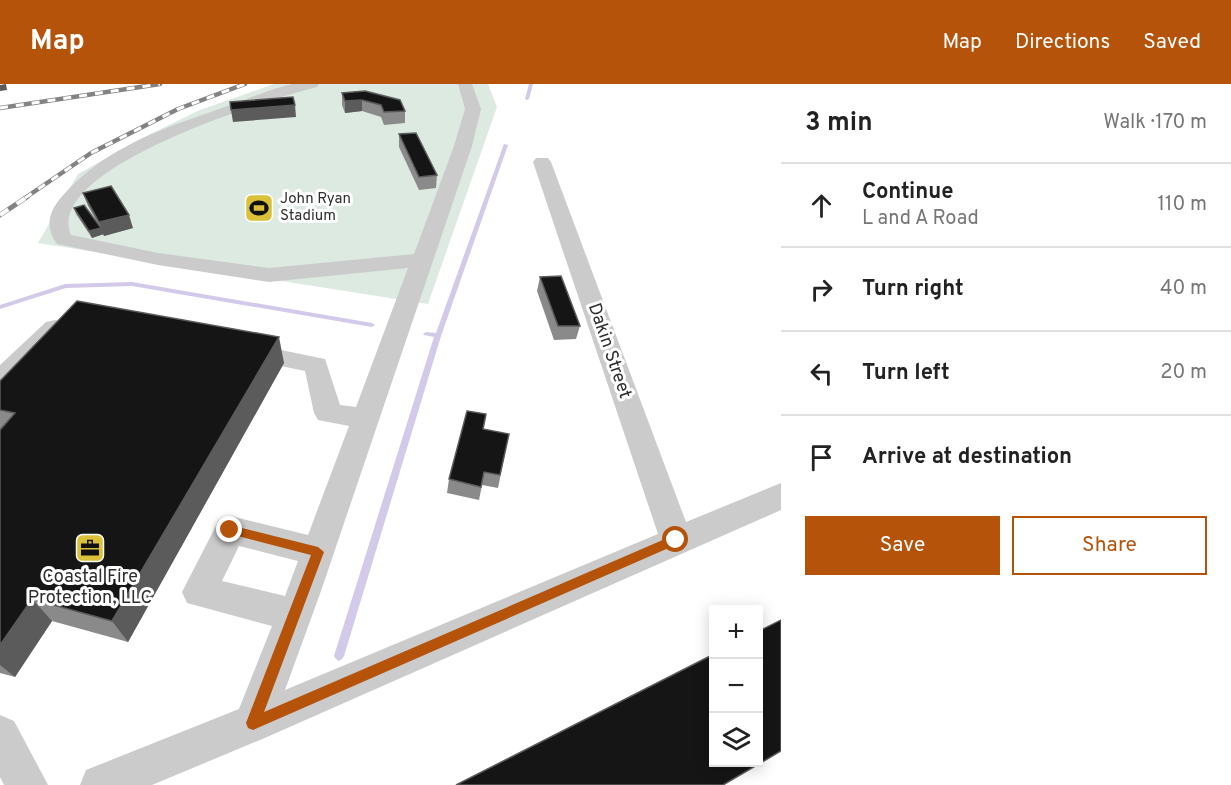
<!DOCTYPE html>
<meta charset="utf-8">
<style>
:root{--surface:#fff;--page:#f2f2f2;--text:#222;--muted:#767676;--line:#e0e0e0;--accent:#b45309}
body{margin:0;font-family:Overpass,sans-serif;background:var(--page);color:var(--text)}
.controls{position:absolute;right:18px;bottom:18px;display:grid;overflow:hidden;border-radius:0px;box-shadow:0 3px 15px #0003}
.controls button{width:54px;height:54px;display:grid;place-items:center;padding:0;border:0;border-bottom:2px solid var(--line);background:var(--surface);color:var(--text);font:30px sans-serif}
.stop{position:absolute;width:18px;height:18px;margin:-14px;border:4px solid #b45309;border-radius:50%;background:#fff}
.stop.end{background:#b45309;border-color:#fff;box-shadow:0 2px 6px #0008}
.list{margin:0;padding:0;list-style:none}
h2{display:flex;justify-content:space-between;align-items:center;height:78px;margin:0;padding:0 24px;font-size:26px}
h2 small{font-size:20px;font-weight:400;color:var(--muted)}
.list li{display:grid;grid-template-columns:39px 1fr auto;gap:18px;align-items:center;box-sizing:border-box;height:84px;padding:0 24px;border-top:2px solid var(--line)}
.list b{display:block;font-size:22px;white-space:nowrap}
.list p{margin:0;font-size:20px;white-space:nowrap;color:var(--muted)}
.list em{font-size:20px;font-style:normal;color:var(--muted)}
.actions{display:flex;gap:12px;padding:18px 24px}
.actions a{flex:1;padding:14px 0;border:2px solid var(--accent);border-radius:0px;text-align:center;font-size:21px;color:var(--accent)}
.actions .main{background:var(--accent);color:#fff}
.icon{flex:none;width:33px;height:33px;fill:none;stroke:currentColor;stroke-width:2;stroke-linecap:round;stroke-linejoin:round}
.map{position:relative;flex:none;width:781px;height:701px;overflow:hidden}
header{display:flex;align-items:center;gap:36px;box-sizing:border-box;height:84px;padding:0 30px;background:var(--accent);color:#fff}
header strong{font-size:28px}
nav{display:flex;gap:33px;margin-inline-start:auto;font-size:21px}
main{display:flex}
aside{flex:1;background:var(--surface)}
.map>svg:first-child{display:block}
.green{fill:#dceae2}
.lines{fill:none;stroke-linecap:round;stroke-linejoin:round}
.stream{fill:#d3c9e9;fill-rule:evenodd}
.minor{fill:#cbcbcb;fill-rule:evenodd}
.rail-far1-casing{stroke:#838383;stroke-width:4.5}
.rail-casing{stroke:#838383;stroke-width:5}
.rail-far1{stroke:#fff;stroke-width:3;stroke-dasharray:8;stroke-linecap:butt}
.rail{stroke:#fff;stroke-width:4;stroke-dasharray:10;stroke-linecap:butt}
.wall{fill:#8a8a8a}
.shaded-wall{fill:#5b5b5b}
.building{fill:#151515;stroke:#5b5b5b;stroke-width:1.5}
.route{fill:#b45309}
.labels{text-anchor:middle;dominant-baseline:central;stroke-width:6;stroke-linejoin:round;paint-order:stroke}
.far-poi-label{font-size:15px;fill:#2e2e2e;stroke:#fff;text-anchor:start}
.street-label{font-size:18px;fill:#2e2e2e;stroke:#fff}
.poi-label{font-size:18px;fill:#2e2e2e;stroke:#fff}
</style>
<header>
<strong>Map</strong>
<nav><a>Map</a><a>Directions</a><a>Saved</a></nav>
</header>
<main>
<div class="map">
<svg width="781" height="701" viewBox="0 0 781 701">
<rect width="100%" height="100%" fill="#fff"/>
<path class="green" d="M 274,0 L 488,0 L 497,23 L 428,220 L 38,159 L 78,90 L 140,55 L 200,26 Z"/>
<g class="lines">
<g class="stream">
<path d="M 529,0 L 533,0 L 529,15 L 527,16 L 525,15 Z"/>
<path d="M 504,60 L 508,61 L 441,252 L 344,572 L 342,575 L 339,577 L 336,575 L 334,572 L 434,253 L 424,251 L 423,250 L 426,248 L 436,249 Z"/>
<path d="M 132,198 L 372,239 L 375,241 L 372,243 L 132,202 L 66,204 L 0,225 L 0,221 L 65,200 Z"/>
</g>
<g class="minor">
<path d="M 292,0 L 319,0 L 317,3 C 272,14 42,84 71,151 L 158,169 L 269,184 L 414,170 L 454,62 L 465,25 L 458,0 L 472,0 L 481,25 L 472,62 L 321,507 L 285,606 L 658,450 L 533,78 L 536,74 L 548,74 L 551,78 L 686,438 L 781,399 L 781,426 L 267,653 L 152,701 L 80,701 L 86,686 L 239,625 L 272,542 L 187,519 L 182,508 L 219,436 L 230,432 L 308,451 L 349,342 L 318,336 L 314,329 L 305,287 L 237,273 L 233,267 L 237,261 L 246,259 L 325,275 L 340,321 L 356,323 L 408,184 L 269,198 L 158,181 L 57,160 C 43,140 50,125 66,108 C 108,62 165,44 222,24 C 245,16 268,6 292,0 ZM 239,462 L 298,477 L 285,512 L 222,497 Z"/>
<path d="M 55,236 L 64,238 L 67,244 L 64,250 L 9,303 L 0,305 L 0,281 L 46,238 Z"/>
<path d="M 0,631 L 14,637 L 48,701 L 4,701 L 0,693 Z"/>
</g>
<g class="rail-far1-casing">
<g id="rail-far1">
<path d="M 0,24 L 160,0"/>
<path d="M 25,114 L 91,69 L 178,25 L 245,0"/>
</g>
</g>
<g class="rail-casing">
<path id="rail" d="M 0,131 L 27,113"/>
</g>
<use href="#rail-far1" class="rail-far1"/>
<use href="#rail" class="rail"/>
</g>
<g class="wall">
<path d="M 342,9 L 405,27 L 405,39 L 384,41 L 381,33 L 362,27 L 345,29 L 342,21 Z"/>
<path d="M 399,50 L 437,91 L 436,104 L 419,106 L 399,63 Z"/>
<path d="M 83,109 L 133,144 L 104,152 L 103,150 L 92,154 L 76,130 L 74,124 L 97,138 L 88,122 Z"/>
<path d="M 540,193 L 580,242 L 576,255 L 554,256 L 537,207 Z"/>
<path d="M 284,279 L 128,558 L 52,537 L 15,593 L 0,589 L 0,297 Z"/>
<path d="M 484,345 L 509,350 L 498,404 L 482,401 L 479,416 L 447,409 L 449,395 Z"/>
</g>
<g class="shaded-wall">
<path d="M 6,0 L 7,6 L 0,7 L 0,1 Z"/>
<path d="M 362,16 L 362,27 L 345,29 L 345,17 Z"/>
<path d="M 295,21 L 296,33 L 233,38 L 231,26 Z"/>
<path d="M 129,131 L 133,144 L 104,152 L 99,138 Z"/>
<path d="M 101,144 L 104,150 L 92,154 L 89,147 Z"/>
<path d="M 279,253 L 284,279 L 128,558 L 112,537 Z"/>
<path d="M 32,515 L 52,537 L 15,593 L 0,581 L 0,561 Z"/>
</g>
<g class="building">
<path d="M 365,7 L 400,16 L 405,27 L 384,28 L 381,21 L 362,16 L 345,17 L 342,9 Z"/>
<path d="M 293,13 L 295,21 L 231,26 L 230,18 Z"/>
<path d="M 416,49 L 437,91 L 419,93 L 399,50 Z"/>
<path d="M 111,102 L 129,131 L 99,138 L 83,109 Z"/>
<path d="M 84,121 L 101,144 L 89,147 L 74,124 Z"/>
<path d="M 561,192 L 580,242 L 558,242 L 540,193 Z"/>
<path d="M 77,217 L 279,253 L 112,537 L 32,515 L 0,561 L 0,346 L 15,329 L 0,326 L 0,297 Z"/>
<path d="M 467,327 L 486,330 L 483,345 L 509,350 L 500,391 L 484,388 L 481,403 L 449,395 Z"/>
<path d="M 781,536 L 781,667 L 723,701 L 456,701 L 714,570 L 714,678 L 759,678 L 759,547 Z"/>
</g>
<path class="route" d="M 230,441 L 318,463 L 324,468 L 264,628 L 672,452 L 680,452 L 681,456 L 680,459 L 253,646 L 248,644 L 246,639 L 311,471 L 226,449 L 226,442 Z"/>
<defs>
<g id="stadium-square" transform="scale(1.5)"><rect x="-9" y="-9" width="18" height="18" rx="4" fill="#dbc03a" stroke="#fff"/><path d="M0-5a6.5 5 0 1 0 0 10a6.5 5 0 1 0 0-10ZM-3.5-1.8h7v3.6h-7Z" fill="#111"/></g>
<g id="office-square" transform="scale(1.5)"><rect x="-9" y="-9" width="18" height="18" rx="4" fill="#dbc03a" stroke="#fff"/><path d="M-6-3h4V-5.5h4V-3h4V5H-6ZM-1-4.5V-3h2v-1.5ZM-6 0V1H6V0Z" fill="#111"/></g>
</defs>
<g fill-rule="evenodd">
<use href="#stadium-square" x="259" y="124"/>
<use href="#office-square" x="90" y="464"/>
</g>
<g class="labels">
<g class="far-poi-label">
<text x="280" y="115">John Ryan<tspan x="280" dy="17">Stadium</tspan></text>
</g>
<g class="street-label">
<text transform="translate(609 267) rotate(71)">Dakin Street</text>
</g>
<g class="poi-label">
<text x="90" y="493">Coastal Fire<tspan x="90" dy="21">Protection, LLC</tspan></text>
</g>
</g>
</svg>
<div class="controls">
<button>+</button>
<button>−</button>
<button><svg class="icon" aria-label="layers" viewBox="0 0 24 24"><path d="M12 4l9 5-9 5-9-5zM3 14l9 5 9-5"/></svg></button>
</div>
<div class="stop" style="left:676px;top:456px"></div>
<div class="stop end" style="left:230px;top:446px"></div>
</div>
<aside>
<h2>3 min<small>Walk · 170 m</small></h2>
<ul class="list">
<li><svg class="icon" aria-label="ahead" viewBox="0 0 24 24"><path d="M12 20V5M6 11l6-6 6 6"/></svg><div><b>Continue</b><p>L and A Road</p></div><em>110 m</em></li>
<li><svg class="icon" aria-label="right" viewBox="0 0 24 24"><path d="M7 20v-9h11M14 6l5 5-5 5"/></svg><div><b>Turn right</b></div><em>40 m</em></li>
<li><svg class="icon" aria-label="left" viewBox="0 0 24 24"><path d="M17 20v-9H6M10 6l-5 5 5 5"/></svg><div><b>Turn left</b></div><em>20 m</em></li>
<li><svg class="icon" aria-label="arrive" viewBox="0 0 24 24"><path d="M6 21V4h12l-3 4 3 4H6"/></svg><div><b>Arrive at destination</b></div></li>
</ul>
<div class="actions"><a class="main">Save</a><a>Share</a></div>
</aside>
</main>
